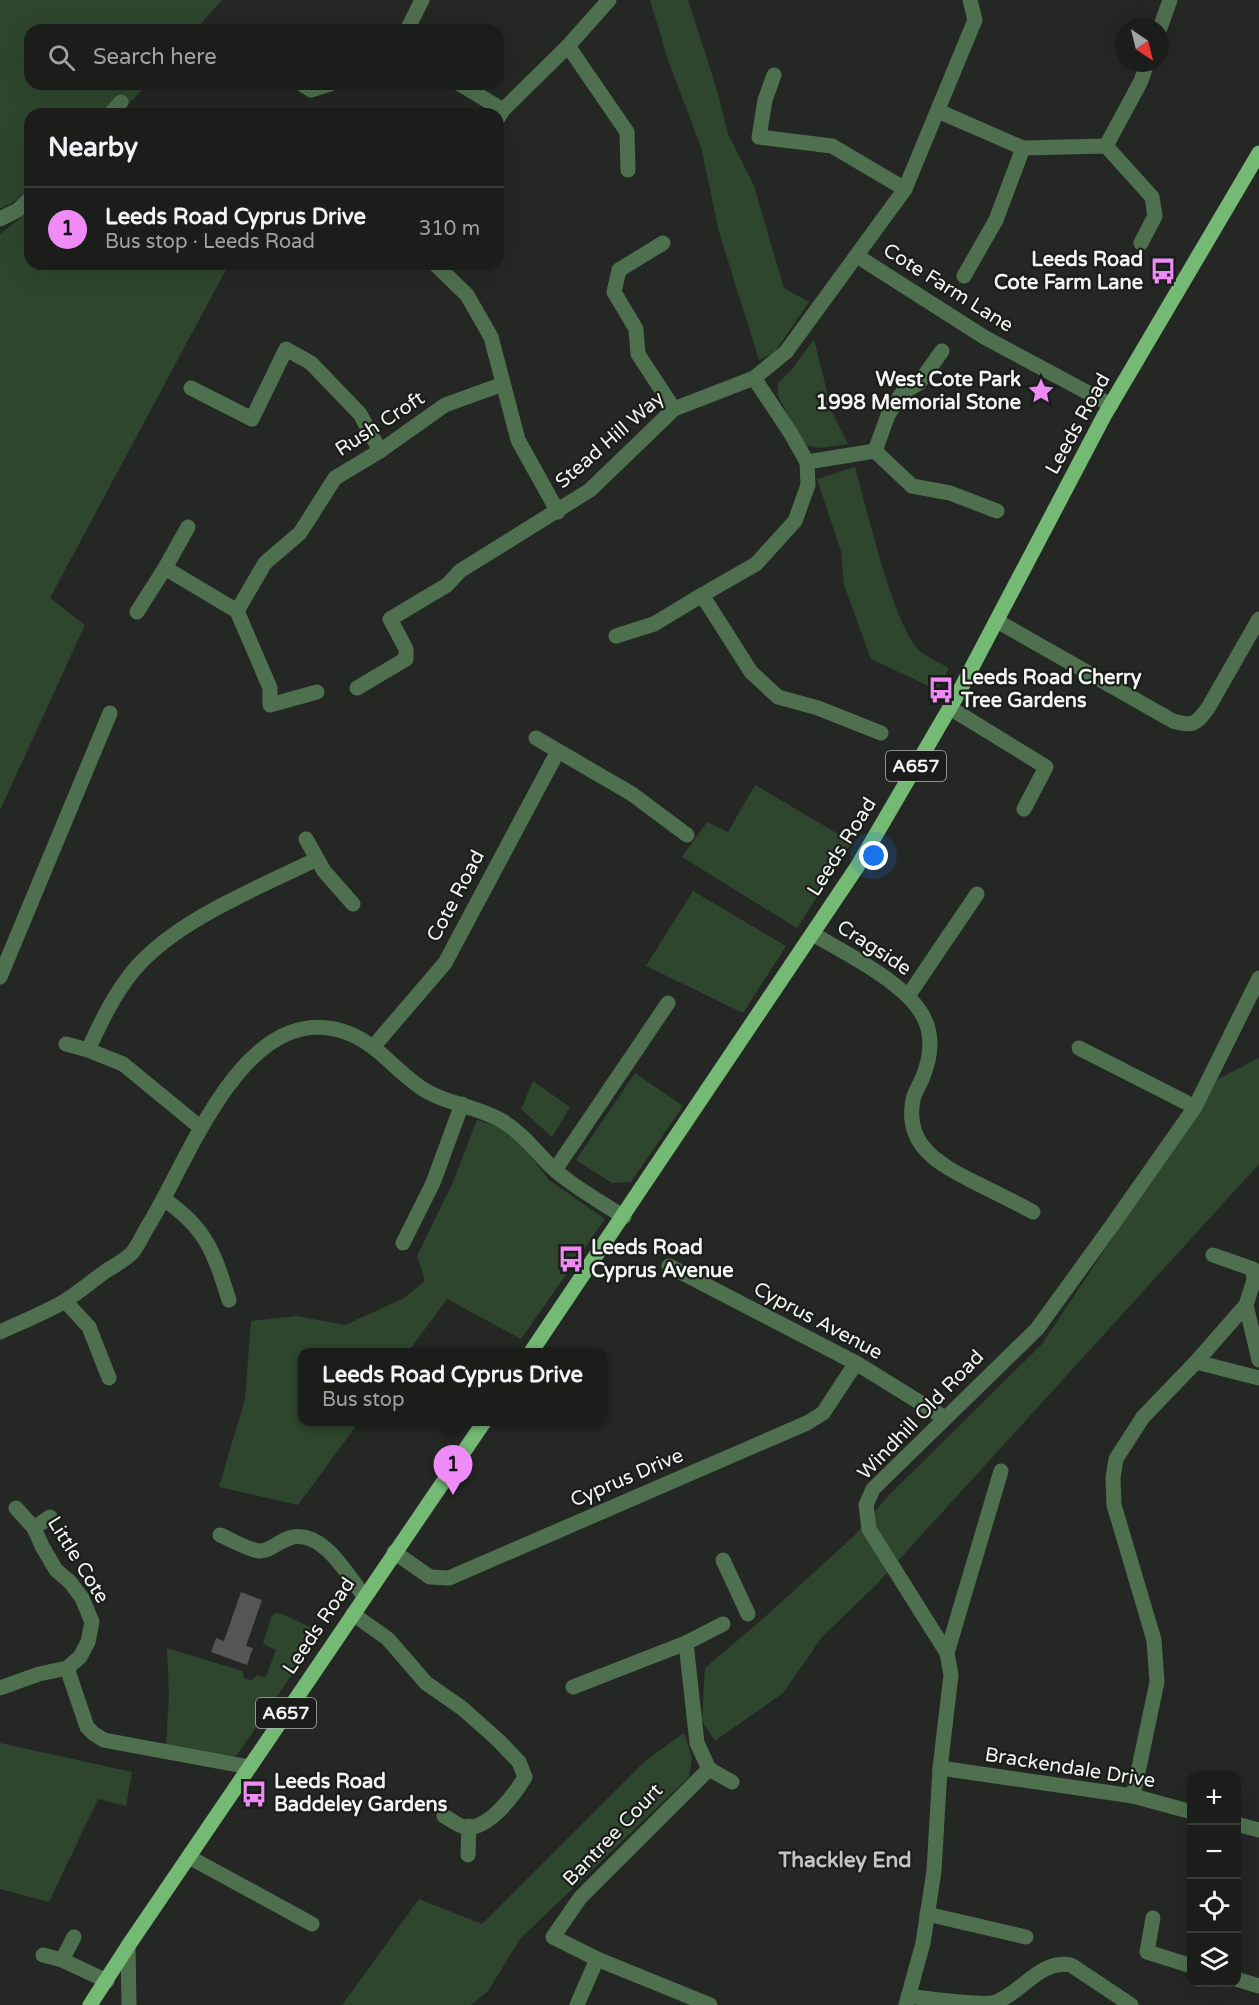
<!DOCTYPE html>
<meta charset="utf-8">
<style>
:root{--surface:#1b1d1b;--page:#242624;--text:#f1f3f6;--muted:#a0a2a3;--line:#393b3a;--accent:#ef8bf6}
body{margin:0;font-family:"Varela Round",sans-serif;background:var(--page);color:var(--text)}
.controls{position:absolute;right:18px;bottom:18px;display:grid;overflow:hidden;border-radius:12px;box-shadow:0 6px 24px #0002}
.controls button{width:54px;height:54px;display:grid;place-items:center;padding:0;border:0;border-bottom:2px solid var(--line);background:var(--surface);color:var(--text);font:30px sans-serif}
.compass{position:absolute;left:1115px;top:18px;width:54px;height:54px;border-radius:50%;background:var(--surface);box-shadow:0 6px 24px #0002;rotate:145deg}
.you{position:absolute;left:874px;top:856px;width:21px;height:21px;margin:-15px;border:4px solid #fff;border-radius:50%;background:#1a73e8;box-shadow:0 0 0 9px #1a73e833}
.badge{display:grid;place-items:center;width:39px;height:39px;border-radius:50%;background:var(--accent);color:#111;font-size:20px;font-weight:700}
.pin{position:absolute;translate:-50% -50px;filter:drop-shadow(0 2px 3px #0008)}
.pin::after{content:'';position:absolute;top:32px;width:21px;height:18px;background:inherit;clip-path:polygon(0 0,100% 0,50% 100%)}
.popup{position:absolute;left:298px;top:1348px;width:309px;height:78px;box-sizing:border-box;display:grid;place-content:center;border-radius:12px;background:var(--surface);filter:drop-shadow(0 2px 4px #0005);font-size:20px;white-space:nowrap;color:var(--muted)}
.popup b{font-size:22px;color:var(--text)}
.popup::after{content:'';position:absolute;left:50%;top:100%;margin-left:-12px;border:12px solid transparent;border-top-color:var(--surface)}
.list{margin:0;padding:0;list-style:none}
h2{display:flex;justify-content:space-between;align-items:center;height:78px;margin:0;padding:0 24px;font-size:26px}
h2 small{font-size:20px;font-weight:400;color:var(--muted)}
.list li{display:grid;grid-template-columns:39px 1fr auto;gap:18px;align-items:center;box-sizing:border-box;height:84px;padding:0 24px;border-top:2px solid var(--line)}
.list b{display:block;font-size:22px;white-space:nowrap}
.list p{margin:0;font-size:20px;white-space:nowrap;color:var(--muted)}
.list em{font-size:20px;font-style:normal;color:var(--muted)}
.icon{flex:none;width:33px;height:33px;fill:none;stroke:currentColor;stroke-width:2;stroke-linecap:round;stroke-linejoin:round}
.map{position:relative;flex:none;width:1259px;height:2005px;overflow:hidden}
.search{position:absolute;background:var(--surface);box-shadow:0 6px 24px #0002;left:24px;top:24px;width:480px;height:66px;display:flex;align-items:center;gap:15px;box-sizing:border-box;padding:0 21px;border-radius:18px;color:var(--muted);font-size:22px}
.panel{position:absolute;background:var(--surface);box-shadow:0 6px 24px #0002;left:24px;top:108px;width:480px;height:162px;border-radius:18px}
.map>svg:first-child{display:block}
.green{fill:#2e462e}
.building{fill:#535653}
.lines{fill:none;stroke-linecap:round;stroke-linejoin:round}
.minor{stroke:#4f704f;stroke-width:15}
.major{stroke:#74ba75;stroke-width:15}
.labels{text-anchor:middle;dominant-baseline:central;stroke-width:4.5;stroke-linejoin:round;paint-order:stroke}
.shield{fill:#1a1d1a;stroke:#b1b4b1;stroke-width:1.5}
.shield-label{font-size:18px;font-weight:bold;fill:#f2f4f2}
.poi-label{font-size:20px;font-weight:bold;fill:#f2f4f2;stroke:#1a1d1a;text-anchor:start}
.street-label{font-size:20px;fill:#f2f4f2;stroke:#1a1d1a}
.neighbourhood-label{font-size:21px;font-weight:bold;fill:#c1c5c1;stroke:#1a1d1a}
</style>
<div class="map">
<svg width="1259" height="2005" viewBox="0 0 1259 2005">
<rect width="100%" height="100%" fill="#242724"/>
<g class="green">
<path d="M 0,0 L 222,0 L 195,30 L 30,30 L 30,84 L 148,84 L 119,114 L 30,114 L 30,187 L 15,201 L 0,209 Z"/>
<path d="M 650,0 L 688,0 L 717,90 L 728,134 L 754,186 L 784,288 L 809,302 L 774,353 L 759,360 L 719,232 L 701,147 L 669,63 Z"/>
<path d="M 30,211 L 30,264 L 229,264 L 50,598 L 85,625 L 0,810 L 0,234 Z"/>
<path d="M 814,339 L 832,412 L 848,444 L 821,448 L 805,445 L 778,396 L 778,383 L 792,369 Z"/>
<path d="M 855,467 C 866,505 894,630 921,652 C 929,658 940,663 949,668 L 937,690 L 871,659 L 844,585 L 841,551 L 817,479 Z"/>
<path d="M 755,785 L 852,842 L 797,928 L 682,857 L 707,822 L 728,832 Z"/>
<path d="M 693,891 L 786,946 L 743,1013 L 646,966 Z"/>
<path d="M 1259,1058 L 1259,1164 L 877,1584 L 822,1637 L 783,1693 L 715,1741 L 702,1721 L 705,1668 L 766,1616 L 855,1535 L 888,1496 L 1042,1344 L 1218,1079 Z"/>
<path d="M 635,1073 L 683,1106 L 631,1182 L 612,1183 L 576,1160 Z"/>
<path d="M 533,1081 L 570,1107 L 552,1137 L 521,1109 Z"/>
<path d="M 477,1120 L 511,1131 L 549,1180 L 605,1219 L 521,1339 L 447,1299 L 408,1352 L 303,1352 L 303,1422 L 359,1422 L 298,1505 L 219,1487 L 245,1399 L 251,1321 L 296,1316 L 345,1325 L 404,1298 L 425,1281 L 417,1256 L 453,1182 Z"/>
<path d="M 276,1613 L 282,1614 L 321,1632 L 237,1755 L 227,1759 L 166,1747 L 169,1694 L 167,1648 L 242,1671 L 245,1679 L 252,1680 L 257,1675 L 266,1677 L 276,1650 L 263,1644 L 271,1617 Z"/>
<path d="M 684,1733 L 692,1758 L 689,1777 L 520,1939 L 488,1991 L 471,2005 L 342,2005 L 419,1899 L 482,1924 L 645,1761 Z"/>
<path d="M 0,1743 L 132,1772 L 126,1806 L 98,1799 L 49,1902 L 0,1889 Z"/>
</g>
<path class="building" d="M 241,1592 L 262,1600 L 246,1646 L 253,1648 L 247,1665 L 211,1652 L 216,1638 L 224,1641 Z"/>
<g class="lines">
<g class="minor">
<path d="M 1160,28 L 1170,0"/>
<path d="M 407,30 L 422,0"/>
<path d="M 568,46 L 627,132 L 628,170"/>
<path d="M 774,75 L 765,100 L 759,137 L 832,146 L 905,189"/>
<path d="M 302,84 L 311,90 L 330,84"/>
<path d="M 460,84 L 503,110"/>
<path d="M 938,111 L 1023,148 L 1106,146 L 1152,197 L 1155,216 L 1141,243"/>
<path d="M 110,114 L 121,102"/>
<path d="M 498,118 L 503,110 L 568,46 L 609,0"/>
<path d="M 1106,146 L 1141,81 L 1147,63"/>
<path d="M 0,219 L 18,210 L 30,198"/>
<path d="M 663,243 L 619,270 L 614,292 L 636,329 L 638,354 L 674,409"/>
<path d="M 857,256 L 984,337 L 1111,405"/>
<path d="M 435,264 L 467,295 L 491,337 L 518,440 L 558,512"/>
<path d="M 964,276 L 996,220 L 1023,148"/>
<path d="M 191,388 L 252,419 L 286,349 L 311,363 L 360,414 L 380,451"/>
<path d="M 875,451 L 888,415 L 902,393 L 919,383 L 942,351"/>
<path d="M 807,462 L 875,451 L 912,486 L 950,493 L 997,511"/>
<path d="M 165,568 L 188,527"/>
<path d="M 702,595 L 751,672 L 778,697 L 818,708 L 881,733"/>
<path d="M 237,611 L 265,563 L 300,533 L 335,478 L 380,451 L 445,405 L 503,384"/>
<path d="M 137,612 L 165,568 L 237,611 L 270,688 L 270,705 L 317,692"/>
<path d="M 997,621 L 1173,721 C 1193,727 1196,724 1208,708 L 1259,619"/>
<path d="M 616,636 L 654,624 L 702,595 L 756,564 L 795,521 L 808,485 L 807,462 L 790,432 L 754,378"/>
<path d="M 357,688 L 406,659 L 406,649 L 390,619 L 447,585 L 460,571 L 590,490 L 674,409 L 754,378 L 786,352 L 905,189 L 975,20 L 970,0"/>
<path d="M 950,708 L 1046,767 L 1024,809"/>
<path d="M 536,738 L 632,794 L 687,835"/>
<path d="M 306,839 L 324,871 L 353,904"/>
<path d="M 813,934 C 846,954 907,983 924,1018 C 934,1038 930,1060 922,1079 C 919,1086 914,1093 913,1100 C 904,1145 939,1164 972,1181 C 992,1191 1013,1201 1033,1212"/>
<path d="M 0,977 L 110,713"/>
<path d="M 908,996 L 977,894"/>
<path d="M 66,1044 L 88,1050 L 123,1064 L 201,1128"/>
<path d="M 373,1047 L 445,963 L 558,751"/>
<path d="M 1079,1048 L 1195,1107"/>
<path d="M 88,1050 C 101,1022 114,994 134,970 C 176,920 258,888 317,859"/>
<path d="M 555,1170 L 668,1003"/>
<path d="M 165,1200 C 207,1229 214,1253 229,1300"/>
<path d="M 403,1243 L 433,1183 L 462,1104"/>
<path d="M 669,1266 L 856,1363 L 945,1418"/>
<path d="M 65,1301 L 89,1327 L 109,1378"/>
<path d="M 1246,1305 L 1259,1360"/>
<path d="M 0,1332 C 21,1322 45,1313 65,1301 C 79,1292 92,1281 106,1271 C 114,1266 125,1260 132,1253 C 138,1246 143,1234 148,1226 C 189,1161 245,994 348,1033 C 377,1044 395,1070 420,1087 C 444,1104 478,1106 504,1122 C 525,1135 538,1155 556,1171 C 577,1189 601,1202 624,1217"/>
<path d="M 1196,1362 L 1259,1378"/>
<path d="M 34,1528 L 50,1517"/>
<path d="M 220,1535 C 230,1539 248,1550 259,1551 C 270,1552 281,1539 293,1537 C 324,1531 348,1576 364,1596"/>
<path d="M 394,1552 L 430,1577 L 449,1578 L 807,1423 L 823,1413 L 856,1363"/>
<path d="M 723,1560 L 748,1614"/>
<path d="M 353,1614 L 388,1639 L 426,1683 L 462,1708 L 499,1741 L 519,1762 L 525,1777 C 515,1794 488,1831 465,1827 C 458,1826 450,1819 444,1816"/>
<path d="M 686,1643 L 697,1743 L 709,1769 L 580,1898 L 553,1937 L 597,1959 L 710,2005"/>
<path d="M 947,1653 L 1001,1471"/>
<path d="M 67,1668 L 87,1727 L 94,1734 L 104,1740 L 250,1767"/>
<path d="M 573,1687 L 686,1643 L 723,1624"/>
<path d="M 0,1688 L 39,1674 L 67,1668 L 80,1657 L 88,1642 L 92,1622 L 82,1598 L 70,1582 L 56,1570 L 42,1546 L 34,1528 L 16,1508"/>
<path d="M 940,1768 L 1133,1796 L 1192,1812"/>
<path d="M 709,1769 L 732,1782"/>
<path d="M 1133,1796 L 1157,1682 L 1154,1640 L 1114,1505 L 1113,1478 L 1116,1459 L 1143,1417 L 1196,1362 L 1246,1305 L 1254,1280 L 1253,1269 L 1213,1255"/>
<path d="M 1236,1824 L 1259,1830"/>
<path d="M 468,1855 L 469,1826"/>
<path d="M 189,1857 L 312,1924"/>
<path d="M 927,1914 L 1026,1937"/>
<path d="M 1153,1918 L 1147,1952 L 1192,1966"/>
<path d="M 128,1946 L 129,2005"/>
<path d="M 43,1955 L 62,1960 L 74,1937"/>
<path d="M 62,1960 L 107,1981"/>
<path d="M 1236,1979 L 1259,1986"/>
<path d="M 908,1996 C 930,1999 974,2005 993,2003 C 1022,1994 1039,1959 1071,1965 L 1131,2005"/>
<path d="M 577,2005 L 597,1959"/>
<path d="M 906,2005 L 923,1943 L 934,1871 L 940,1768 L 951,1675 L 947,1653 L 869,1529 L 866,1505 L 873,1489 L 1037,1329 L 1113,1224 L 1195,1107 L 1259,978"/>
</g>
<g class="major">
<path d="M 531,1352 L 857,867 L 959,692 L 1104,416 L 1259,153"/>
<path d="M 90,2005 L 128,1946 L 484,1422"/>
</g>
</g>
<defs>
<g id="bus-bare" transform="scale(2.07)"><path d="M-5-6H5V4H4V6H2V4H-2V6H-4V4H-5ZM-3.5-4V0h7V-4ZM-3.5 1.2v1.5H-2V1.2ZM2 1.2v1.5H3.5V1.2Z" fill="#ef8bf6" stroke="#1a1d1a" stroke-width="2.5" paint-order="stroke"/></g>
<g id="sight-bare" transform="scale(2.07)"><path d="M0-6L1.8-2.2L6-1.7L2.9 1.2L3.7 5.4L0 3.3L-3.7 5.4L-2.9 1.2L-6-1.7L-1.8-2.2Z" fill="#ef8bf6" stroke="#1a1d1a" stroke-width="2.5" paint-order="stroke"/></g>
</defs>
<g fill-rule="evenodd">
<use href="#bus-bare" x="1163" y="271"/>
<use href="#sight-bare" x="1041" y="391"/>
<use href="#bus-bare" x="941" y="690"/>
<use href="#bus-bare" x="571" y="1259"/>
<use href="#bus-bare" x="254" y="1794"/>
</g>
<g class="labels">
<g class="shield">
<rect x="886" y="751" width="60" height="30" rx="4.5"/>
<rect x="256" y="1698" width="60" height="30" rx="4.5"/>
</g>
<g class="shield-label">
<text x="916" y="766">A657</text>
<text x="286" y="1713">A657</text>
</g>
<g class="poi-label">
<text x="1143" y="260" text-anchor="end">Leeds Road<tspan x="1143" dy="23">Cote Farm Lane</tspan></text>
<text x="1021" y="380" text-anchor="end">West Cote Park<tspan x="1021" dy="23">1998 Memorial Stone</tspan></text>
<text x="961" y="678">Leeds Road Cherry<tspan x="961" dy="23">Tree Gardens</tspan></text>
<text x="591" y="1248">Leeds Road<tspan x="591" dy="23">Cyprus Avenue</tspan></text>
<text x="274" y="1782">Leeds Road<tspan x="274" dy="23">Baddeley Gardens</tspan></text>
</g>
<g class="street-label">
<text transform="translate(948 288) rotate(32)">Cote Farm Lane</text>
<text transform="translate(380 424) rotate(-33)">Rush Croft</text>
<text transform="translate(1078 424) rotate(-61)">Leeds Road</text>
<text transform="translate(610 440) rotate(-41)">Stead Hill Way</text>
<text transform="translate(842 847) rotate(-58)">Leeds Road</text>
<text transform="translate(456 896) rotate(-62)">Cote Road</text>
<text transform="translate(874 948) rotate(33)">Cragside</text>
<text transform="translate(818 1321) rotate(28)">Cyprus Avenue</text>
<text transform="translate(921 1415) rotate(-46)">Windhill Old Road</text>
<text transform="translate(627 1478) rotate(-23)">Cyprus Drive</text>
<text transform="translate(78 1560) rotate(58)">Little Cote</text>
<text transform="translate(319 1626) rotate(-56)">Leeds Road</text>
<text transform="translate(1070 1768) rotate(9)">Brackendale Drive</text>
<text transform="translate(613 1835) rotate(-46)">Bantree Court</text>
</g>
<g class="neighbourhood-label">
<text x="845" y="1860">Thackley End</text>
</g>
</g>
</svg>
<div class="controls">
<button>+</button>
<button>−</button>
<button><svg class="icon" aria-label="locate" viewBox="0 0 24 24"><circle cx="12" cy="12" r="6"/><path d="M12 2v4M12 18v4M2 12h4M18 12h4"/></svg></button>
<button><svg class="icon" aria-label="layers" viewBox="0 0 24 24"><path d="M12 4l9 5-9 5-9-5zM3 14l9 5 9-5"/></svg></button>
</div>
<svg class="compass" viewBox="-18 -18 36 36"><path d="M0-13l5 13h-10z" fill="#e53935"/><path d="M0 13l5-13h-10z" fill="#a0a2a3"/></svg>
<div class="you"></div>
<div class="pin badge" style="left:453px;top:1495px">1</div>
<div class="popup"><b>Leeds Road Cyprus Drive</b>Bus stop</div>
<div class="search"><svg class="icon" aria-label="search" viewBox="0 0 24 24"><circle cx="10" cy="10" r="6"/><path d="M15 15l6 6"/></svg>Search here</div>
<section class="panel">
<h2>Nearby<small></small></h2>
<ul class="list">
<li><span class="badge">1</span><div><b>Leeds Road Cyprus Drive</b><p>Bus stop · Leeds Road</p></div><em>310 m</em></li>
</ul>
</section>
</div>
